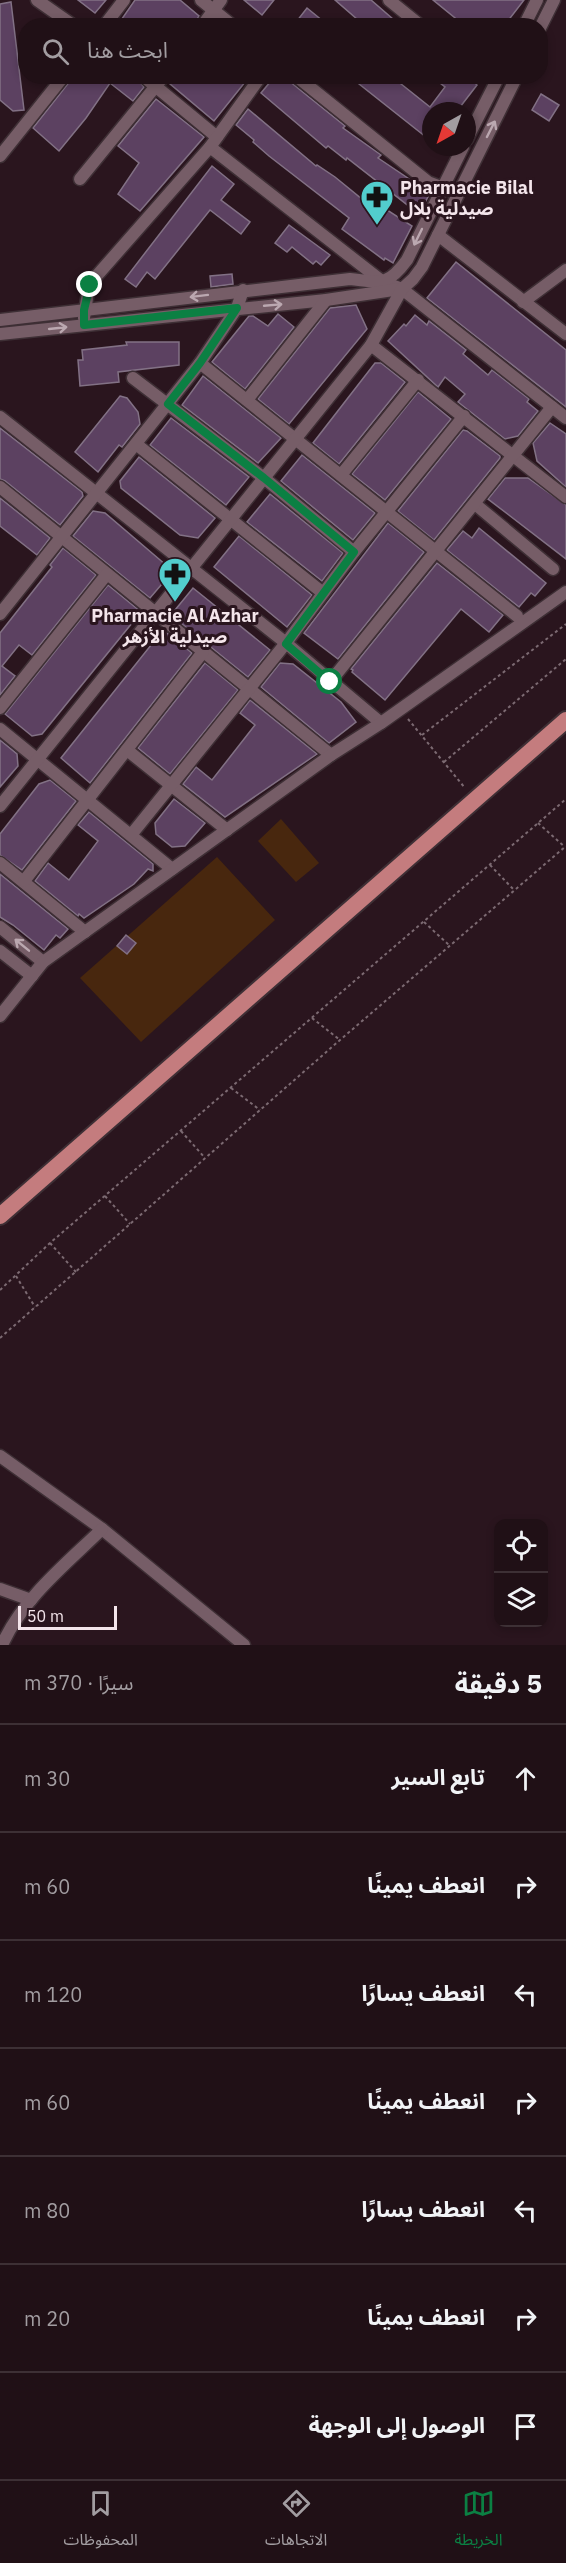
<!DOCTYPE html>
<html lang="ar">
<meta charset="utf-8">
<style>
:root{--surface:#201016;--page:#2d1e23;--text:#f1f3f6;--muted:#a29da1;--line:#3d3035;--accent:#0b8043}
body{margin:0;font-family:"IBM Plex Sans","Noto Sans Arabic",sans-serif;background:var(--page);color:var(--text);direction:rtl}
.controls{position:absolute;right:18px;bottom:18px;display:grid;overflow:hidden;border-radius:12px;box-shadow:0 3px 9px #0003}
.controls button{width:54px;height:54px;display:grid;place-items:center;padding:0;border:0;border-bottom:2px solid var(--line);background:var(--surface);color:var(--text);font:30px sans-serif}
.compass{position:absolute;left:422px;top:102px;width:54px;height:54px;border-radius:50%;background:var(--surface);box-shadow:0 3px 9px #0003;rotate:220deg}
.scale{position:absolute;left:18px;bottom:15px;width:99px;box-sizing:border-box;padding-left:6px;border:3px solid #f4e5eb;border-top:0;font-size:16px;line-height:21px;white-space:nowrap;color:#f4e5eb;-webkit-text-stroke:4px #2a151e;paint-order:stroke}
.stop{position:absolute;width:18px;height:18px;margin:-14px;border:4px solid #0b8043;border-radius:50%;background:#fff}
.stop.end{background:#0b8043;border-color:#fff;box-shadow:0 2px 6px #0008}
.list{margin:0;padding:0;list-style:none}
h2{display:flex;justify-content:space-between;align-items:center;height:78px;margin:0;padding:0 24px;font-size:26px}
h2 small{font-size:20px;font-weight:400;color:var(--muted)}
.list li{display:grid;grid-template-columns:39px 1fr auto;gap:18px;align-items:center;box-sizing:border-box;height:108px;padding:0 24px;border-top:2px solid var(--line)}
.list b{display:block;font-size:22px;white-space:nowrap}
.list em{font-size:20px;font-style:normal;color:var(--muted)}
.icon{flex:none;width:33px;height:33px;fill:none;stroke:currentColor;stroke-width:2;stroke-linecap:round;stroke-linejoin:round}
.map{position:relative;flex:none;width:566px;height:1645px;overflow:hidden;direction:ltr}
.search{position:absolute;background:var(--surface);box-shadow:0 3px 9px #0003;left:18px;right:18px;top:18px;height:66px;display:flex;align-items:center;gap:15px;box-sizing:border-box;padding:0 21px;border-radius:24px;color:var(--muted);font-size:22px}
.sheet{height:834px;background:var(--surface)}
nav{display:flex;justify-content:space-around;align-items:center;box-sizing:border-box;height:84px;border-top:2px solid var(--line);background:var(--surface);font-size:16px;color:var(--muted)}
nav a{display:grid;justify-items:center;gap:3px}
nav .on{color:var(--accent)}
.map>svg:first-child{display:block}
.green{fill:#48270e}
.building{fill:#5c4161;stroke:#827185;stroke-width:1.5}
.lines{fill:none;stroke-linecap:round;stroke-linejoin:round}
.minor-casing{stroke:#3e2f35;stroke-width:15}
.primary-casing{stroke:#3e2f35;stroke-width:20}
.path{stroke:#7c6a72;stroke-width:2;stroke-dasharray:3 3;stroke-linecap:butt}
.minor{stroke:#765d67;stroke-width:12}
.primary{stroke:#c47c7e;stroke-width:16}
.oneway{stroke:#bba8b0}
.route{stroke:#0b8043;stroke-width:8}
.labels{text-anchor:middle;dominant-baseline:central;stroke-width:6;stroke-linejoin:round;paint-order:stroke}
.poi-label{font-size:18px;font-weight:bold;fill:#f4e5eb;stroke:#2a151e;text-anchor:start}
</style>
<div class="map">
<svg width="566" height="1645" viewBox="0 0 566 1645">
<rect width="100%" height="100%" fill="#2a151e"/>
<g class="green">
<path d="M 281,819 L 319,863 L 296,882 L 258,841 Z"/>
<path d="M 217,857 L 275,920 L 141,1042 L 80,978 Z"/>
</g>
<g class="building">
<path d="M 78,0 L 106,0 L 95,13 Z"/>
<path d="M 135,0 L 180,0 L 199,16 L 193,26 L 117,26 Z"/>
<path d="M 244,0 L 274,0 L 262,15 Z"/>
<path d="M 335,0 L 371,0 L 401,26 L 365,26 Z"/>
<path d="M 433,0 L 524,0 L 504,26 L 465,26 Z"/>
<path d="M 11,2 L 24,110 L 13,111 L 0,100 L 0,4 Z"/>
<path d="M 307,8 L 329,26 L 293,26 Z"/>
<path d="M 74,76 L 135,76 L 144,87 L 133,101 L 110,83 L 86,118 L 59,151 L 33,128 Z"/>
<path d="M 174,76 L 250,76 L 214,121 L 169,83 Z"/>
<path d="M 349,76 L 391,76 L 430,107 L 445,87 L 431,76 L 467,76 L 477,85 L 457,111 L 431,111 L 431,141 Z"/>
<path d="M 284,77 L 345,126 L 343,128 L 381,155 L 378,158 L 430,193 L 419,214 L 347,158 L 346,160 L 328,146 L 326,148 L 261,93 L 271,81 Z"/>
<path d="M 541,94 L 559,105 L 549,121 L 532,110 Z"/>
<path d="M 156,99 L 204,137 L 140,211 L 118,194 L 139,163 L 118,146 Z"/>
<path d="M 248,109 L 316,166 L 317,165 L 335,177 L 362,199 L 364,195 L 412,226 L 393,263 L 385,258 L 384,260 L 342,229 L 349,218 L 269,156 L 253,142 L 254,140 L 236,125 Z"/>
<path d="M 212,166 L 234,184 L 221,200 L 250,222 L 241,234 L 210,210 L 155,279 L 147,272 L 136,287 L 125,279 Z"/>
<path d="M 289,225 L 330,255 L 321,265 L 316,261 L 313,264 L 292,247 L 287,252 L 275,243 Z"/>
<path d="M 456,262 L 566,350 L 566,407 L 427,298 Z"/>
<path d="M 232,274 L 233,284 L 211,287 L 210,276 Z"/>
<path d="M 356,305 L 367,329 L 289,424 L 258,399 L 330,308 Z"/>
<path d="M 278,314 L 294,327 L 245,389 L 212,362 L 249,316 L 253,316 L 268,326 Z"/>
<path d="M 415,315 L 427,325 L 429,321 L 466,350 L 463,354 L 488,375 L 492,370 L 529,399 L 527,402 L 538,411 L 518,436 L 505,439 L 458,402 L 465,394 L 445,377 L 438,387 L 388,341 L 404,324 L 406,326 Z"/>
<path d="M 126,342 L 179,342 L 179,365 L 118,372 L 119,382 L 80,386 L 78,360 L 83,360 L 82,350 L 127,345 Z"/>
<path d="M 375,363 L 381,363 L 405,382 L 339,464 L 313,443 Z"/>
<path d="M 203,376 L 281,438 L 258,463 L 182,405 Z"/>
<path d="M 418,392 L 451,419 L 385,500 L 352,474 Z"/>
<path d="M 120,396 L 127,398 L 138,412 L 140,424 L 122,447 L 119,445 L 98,472 L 75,452 Z"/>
<path d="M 171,418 L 249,477 L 226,505 L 150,445 Z"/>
<path d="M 550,423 L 566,434 L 566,487 L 537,461 L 533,443 Z"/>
<path d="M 0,428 L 82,492 L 83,496 L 60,525 L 5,481 L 0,479 Z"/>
<path d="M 463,430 L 467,431 L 500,456 L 500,458 L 434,540 L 398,511 Z"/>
<path d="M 302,455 L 375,513 L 353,540 L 281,481 Z"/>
<path d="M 139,457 L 215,518 L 198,538 L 180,535 L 121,488 L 120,481 Z"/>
<path d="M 505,478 L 528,478 L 566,505 L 566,559 L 488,499 Z"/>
<path d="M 270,494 L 343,553 L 322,581 L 247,522 Z"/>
<path d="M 0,498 L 50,538 L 37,555 L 0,526 Z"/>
<path d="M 93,511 L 105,513 L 173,571 L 150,598 L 73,536 Z"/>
<path d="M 388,523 L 424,552 L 338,659 L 304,633 Z"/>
<path d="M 479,528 L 546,583 L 535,596 L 531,593 L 519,607 L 447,550 L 463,531 L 472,538 Z"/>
<path d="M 239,536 L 312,595 L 287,627 L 214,567 Z"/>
<path d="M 63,548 L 96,575 L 32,655 L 19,645 L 2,666 L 15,676 L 0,695 L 0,633 L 52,567 L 50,565 Z"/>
<path d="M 437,563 L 503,615 L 489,632 L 461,609 L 385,700 L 352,672 L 353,670 L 351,669 Z"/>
<path d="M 108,585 L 141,612 L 42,734 L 32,736 L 5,714 Z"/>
<path d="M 193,588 L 270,650 L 248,677 L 171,615 Z"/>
<path d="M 163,630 L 192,653 L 90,783 L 61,758 Z"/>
<path d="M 205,663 L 238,690 L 170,774 L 138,748 Z"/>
<path d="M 280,663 L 293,664 L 341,702 L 356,722 L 329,743 L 261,687 Z"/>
<path d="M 250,700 L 317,754 L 225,817 L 183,784 L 196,767 L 212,780 L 255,725 L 240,713 Z"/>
<path d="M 0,740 L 17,754 L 18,766 L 0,787 Z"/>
<path d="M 50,780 L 76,801 L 22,870 L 0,855 L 0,834 L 39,784 Z"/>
<path d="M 174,799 L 205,823 L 185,846 L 172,847 L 156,834 L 155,823 Z"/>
<path d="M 89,812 L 153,864 L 153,871 L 148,869 L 134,884 L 84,918 L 79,914 L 78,916 L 35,881 L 48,863 L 69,880 L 98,841 L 78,825 Z"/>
<path d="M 0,874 L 68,929 L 60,938 L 56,935 L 44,950 L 13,925 L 0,917 Z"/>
<path d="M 126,935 L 136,943 L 127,954 L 117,946 Z"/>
</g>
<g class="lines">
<g class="minor-casing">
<g id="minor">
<path d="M 37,0 L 74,26"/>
<path d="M 201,0 L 233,26"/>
<path d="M 389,0 L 421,26"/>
<path d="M 104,26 L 124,0"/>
<path d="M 202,26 L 221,0"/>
<path d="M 524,26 L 537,0"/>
<path d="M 540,28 L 554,0"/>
<path d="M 143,76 L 217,137"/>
<path d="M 296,76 L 428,182 L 449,190"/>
<path d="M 467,139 L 499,76"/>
<path d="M 210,147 L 383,282 L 402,289 L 566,418"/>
<path d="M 0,156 L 64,76"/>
<path d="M 80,179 L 164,76"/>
<path d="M 438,235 L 566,334"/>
<path d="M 523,302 L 566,270"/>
<path d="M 84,318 L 88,292 L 93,280 L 210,147 L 261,76"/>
<path d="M 0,320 L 350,279 C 381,282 387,287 407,260 L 463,147"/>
<path d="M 0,334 L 326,300 L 400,289"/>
<path d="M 371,345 L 566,497"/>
<path d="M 200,363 L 517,616"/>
<path d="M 133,378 L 264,478 L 354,552"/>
<path d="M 247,400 L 326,300"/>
<path d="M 0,417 L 286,643 L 381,723"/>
<path d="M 136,444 L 323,593"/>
<path d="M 341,475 L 418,380"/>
<path d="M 0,487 L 331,755"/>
<path d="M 475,504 L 553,569"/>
<path d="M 0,614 L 200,363 L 237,308 L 243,290"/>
<path d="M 330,682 L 552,407"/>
<path d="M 0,708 L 107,574"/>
<path d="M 0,729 L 172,869"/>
<path d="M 127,750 L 227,830"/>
<path d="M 0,806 L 371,345 L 402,289 L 413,279 L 422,267 L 517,76"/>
<path d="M 131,835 L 286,643 L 354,552 L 464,416"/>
<path d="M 0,863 L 85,932"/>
<path d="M 24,881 L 203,652"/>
<path d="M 0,927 L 43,962"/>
<path d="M 0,951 L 32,976"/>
<path d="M 0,1016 L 43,962 L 331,755 L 381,723 L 566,592"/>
<path d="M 0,1456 L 102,1529 L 244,1645"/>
<path d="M 0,1589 L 31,1600"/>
<path d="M 2,1645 C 23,1598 66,1564 102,1529"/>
</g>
</g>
<g class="primary-casing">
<path id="primary" d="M 0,1216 L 566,720"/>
</g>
<g class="path">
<path d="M 408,719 L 465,788"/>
<path d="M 422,735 L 566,624"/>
<path d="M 444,762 L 566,659"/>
<path d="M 538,823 L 565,847"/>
<path d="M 490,865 L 514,890"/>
<path d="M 424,922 L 450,946"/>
<path d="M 312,1018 L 340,1040"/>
<path d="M 231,1088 L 260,1110"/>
<path d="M 181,1131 L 205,1158"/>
<path d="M 105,1196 L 130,1224"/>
<path d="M 50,1243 L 76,1272"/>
<path d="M 16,1276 L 35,1307"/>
<path d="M 0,1290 L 50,1243 L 566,799"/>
<path d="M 0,1338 L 340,1040 L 566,846"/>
</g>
<use href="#minor" class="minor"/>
<use href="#primary" class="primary"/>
</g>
<defs><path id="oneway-shaft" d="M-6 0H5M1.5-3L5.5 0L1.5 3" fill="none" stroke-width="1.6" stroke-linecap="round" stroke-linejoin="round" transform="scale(1.5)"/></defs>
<g class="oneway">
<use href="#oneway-shaft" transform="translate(491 129) rotate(-63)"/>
<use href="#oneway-shaft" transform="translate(418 237) rotate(116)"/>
<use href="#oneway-shaft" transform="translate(199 296) rotate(173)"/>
<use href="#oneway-shaft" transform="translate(273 305) rotate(-5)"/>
<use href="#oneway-shaft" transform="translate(58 328) rotate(-6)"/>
<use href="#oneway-shaft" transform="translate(22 945) rotate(-141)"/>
</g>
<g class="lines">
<path class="route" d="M 90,285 L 84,310 L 84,325 L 237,308 L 200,363 L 168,404 L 264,478 L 354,552 L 286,644 L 330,682"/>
</g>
<defs>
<g id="pharmacy-pin" transform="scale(1.725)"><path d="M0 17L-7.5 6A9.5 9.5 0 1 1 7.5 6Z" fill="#52cdcd" stroke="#2a151e"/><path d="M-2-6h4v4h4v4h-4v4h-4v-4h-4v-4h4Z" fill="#111"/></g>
</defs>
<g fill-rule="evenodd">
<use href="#pharmacy-pin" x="377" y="197"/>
<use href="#pharmacy-pin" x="175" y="574"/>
</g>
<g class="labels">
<g class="poi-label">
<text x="400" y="187">Pharmacie Bilal<tspan x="400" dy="21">صيدلية بلال</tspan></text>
<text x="175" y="615" text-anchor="middle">Pharmacie Al Azhar<tspan x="175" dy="21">صيدلية الأزهر</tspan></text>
</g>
</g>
</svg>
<div class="controls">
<button><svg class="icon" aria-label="locate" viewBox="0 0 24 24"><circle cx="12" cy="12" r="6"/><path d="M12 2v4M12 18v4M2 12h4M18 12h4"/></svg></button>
<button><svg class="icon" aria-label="layers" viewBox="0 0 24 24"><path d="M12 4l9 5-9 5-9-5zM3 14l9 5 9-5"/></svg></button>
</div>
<svg class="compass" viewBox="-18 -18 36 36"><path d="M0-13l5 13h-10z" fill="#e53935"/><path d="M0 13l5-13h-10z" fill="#a29da1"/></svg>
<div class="scale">50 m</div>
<div class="stop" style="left:330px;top:682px"></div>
<div class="stop end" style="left:90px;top:285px"></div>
<div class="search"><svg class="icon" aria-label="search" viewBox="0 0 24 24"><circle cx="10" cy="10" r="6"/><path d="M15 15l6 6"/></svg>ابحث هنا</div>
</div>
<section class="sheet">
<h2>5 دقيقة<small>سيرًا · 370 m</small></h2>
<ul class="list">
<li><svg class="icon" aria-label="ahead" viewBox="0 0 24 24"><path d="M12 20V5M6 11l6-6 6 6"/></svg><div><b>تابع السير</b></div><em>30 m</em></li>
<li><svg class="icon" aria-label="right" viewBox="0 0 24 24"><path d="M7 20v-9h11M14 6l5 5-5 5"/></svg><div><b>انعطف يمينًا</b></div><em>60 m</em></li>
<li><svg class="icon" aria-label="left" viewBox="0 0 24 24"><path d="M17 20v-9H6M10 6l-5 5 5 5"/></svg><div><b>انعطف يسارًا</b></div><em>120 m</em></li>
<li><svg class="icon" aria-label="right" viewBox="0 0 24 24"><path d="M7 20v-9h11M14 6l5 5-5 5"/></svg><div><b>انعطف يمينًا</b></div><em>60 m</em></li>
<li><svg class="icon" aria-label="left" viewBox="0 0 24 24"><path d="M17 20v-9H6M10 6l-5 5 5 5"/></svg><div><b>انعطف يسارًا</b></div><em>80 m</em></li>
<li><svg class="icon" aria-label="right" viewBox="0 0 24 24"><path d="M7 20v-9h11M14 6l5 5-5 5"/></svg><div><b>انعطف يمينًا</b></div><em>20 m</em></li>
<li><svg class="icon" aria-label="arrive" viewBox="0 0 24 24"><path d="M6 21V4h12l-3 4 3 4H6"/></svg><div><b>الوصول إلى الوجهة</b></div></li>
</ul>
</section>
<nav>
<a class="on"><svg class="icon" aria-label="map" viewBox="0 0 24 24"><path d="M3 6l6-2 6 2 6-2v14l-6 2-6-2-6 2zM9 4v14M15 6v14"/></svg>الخريطة</a>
<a><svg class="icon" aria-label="directions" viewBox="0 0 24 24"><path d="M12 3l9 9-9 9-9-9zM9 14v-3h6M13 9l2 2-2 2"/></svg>الاتجاهات</a>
<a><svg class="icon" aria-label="saved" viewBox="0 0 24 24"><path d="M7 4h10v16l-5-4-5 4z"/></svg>المحفوظات</a>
</nav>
